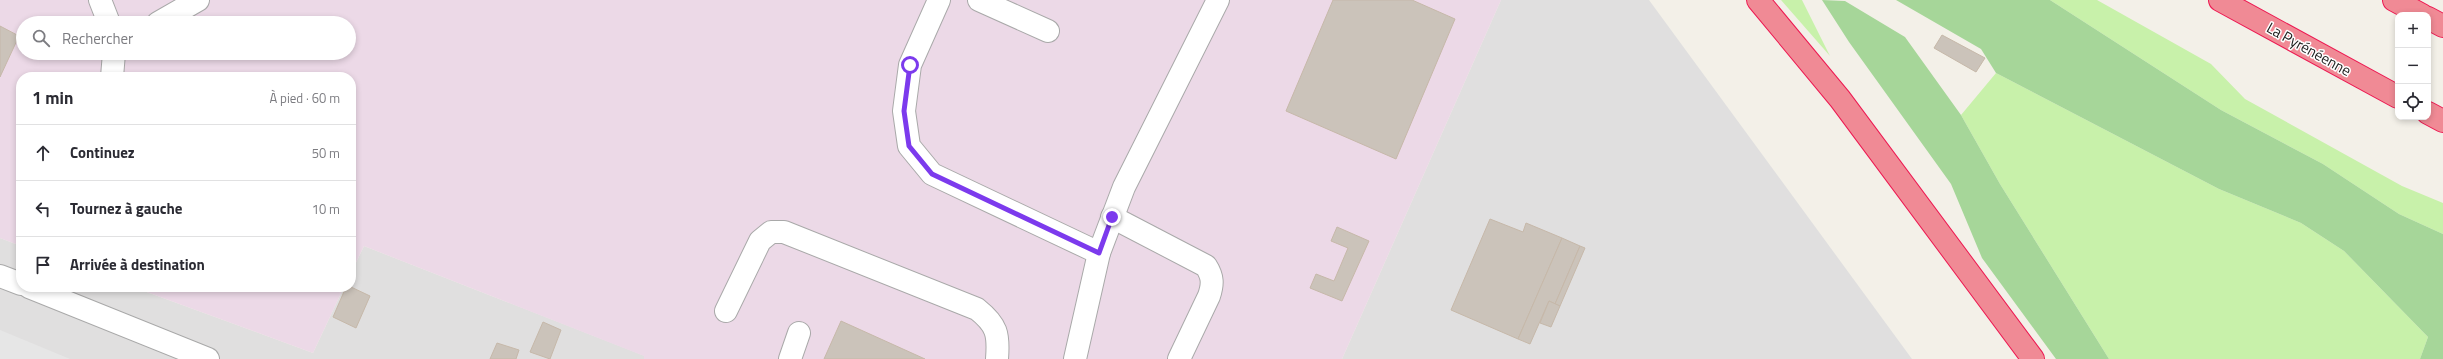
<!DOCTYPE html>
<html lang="fr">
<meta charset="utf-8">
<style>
:root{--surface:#fff;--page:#f2f2f3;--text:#2b2b33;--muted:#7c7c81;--line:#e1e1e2}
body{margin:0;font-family:"Titillium Web",sans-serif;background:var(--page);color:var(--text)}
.controls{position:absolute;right:12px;top:12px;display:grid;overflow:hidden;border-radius:8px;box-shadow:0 2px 6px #0003}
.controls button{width:36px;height:36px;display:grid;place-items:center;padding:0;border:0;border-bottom:1px solid var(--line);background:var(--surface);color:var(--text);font:20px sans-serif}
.stop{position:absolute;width:12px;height:12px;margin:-9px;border:3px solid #7c3aed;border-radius:50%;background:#fff}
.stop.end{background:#7c3aed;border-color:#fff;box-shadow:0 1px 4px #0008}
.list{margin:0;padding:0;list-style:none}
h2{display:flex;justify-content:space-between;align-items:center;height:52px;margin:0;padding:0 16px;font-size:17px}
h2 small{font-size:13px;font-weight:400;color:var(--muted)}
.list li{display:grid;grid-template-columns:26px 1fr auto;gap:12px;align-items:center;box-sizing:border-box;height:56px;padding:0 16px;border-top:1px solid var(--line)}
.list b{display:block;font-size:15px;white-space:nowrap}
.list em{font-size:13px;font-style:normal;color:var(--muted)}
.icon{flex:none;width:22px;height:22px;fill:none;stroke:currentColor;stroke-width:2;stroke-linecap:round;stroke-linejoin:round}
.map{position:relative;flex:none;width:2443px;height:359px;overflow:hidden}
.search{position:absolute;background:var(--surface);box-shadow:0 2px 6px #0003;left:16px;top:16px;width:340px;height:44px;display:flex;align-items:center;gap:10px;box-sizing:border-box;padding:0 14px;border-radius:22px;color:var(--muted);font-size:15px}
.panel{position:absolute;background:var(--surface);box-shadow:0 2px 6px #0003;left:16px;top:72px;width:340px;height:220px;border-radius:16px}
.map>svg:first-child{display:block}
.residential{fill:#e0dfdf}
.industrial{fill:#ecd9e7;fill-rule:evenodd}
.grass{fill:#c8f1aa}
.forest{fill:#a6d699}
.parking{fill:#e6e6e6}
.building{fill:#cbc3ba;stroke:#c6b8a9}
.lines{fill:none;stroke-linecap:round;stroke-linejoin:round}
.minor-casing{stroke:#a9a9a9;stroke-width:24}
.highway-casing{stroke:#ed1952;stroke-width:24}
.minor{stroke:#fff;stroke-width:22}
.highway{stroke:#f08a95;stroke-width:22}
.route{stroke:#7c3aed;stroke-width:5}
.labels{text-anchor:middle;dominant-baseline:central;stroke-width:3;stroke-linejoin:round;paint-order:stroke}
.street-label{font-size:15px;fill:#222;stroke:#fff}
</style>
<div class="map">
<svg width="2443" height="359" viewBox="0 0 2443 359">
<rect width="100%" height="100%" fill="#f3f0e8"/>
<g class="residential">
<path d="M 1501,0 L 1649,0 L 1912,359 L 1342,359 Z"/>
<path d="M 0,238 L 21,246 L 21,287 L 133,287 L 313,353 L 344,287 L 351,287 L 351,273 L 364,246 L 645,356 L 644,359 L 0,359 Z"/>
</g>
<g class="industrial">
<path d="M 0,0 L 1501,0 L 1342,359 L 644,359 L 644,356 L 364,246 L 351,273 L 351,77 L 21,77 L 21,246 L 0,238 ZM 23,23 L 349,23 L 349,53 L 23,53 Z"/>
<path d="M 133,287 L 344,287 L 313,353 Z"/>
</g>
<g class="grass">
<path d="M 1781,0 L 1802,0 L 1830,56 Z"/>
<path d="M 2050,0 L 2097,0 L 2211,64 L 2245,99 L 2402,186 L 2443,203 L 2443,234 L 2399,214 L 2323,164 L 2221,110 Z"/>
<path d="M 1996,73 L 2219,189 L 2301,223 L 2344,251 L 2428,337 L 2420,359 L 2109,359 L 2000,184 L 1961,115 Z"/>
</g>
<g class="forest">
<path d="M 1822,0 L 1845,1 L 1905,37 L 1961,115 L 2000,184 L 2109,359 L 2056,359 L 1982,258 L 1951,184 L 1849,42 Z"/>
<path d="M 1896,0 L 2050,0 L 2221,110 L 2323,164 L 2399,214 L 2443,234 L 2443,359 L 2420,359 L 2428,337 L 2344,251 L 2301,223 L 2219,189 L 1996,73 L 1981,49 Z"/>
</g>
<path class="parking" d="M 0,330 L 70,359 L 0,359 Z"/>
<g class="building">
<path d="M 1333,0 L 1412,0 L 1455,19 L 1396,159 L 1286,111 Z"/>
<path d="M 0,26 L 19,36 L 0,77 Z"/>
<path d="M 1942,35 L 1985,58 L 1976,72 L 1934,48 Z"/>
<path d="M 1490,219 L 1523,232 L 1526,223 L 1562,238 L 1518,339 L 1451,310 Z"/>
<path d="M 1337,227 L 1369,241 L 1342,301 L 1310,288 L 1316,274 L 1334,281 L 1348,248 L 1331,241 Z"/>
<path d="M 1562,238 L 1580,246 L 1555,304 L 1549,301 L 1530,344 L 1518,339 Z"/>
<path d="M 1580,246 L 1585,248 L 1560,306 L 1555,304 Z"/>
<path d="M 346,287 L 351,287 L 370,296 L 356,328 L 333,317 Z"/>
<path d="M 1549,301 L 1560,306 L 1551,327 L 1540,323 Z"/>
<path d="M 841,321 L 925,359 L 824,359 Z"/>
<path d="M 543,322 L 561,330 L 550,359 L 530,352 Z"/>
<path d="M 497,343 L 519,350 L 516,359 L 490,359 Z"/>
</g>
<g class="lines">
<g class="minor-casing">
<g id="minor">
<path d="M 100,0 L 109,23"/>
<path d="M 939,0 L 910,65 L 904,111 L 909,146 L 932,174 L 1099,253"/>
<path d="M 979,0 L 1048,31"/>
<path d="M 158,23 L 198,0"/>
<path d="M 112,77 L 114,53"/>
<path d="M 1112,217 L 1206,266 C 1213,277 1213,284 1209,296 L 1179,359"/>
<path d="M 0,276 L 21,284"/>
<path d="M 29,287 L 208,359"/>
<path d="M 726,311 L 760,241 L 771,232 L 784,232 L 977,309 C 997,325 999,334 997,359"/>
<path d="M 790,359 L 799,333"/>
<path d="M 1075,359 L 1099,253 L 1124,187 L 1218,0"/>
</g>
</g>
<g class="highway-casing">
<g id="highway">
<path d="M 1758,0 L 1840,99 L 2033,359"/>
<path d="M 2220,0 L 2398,97"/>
<path d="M 2394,0 L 2422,15"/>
<path d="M 2428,18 L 2443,26"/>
<path d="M 2428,113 L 2443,121"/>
</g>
</g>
<use href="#minor" class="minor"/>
<use href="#highway" class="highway"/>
</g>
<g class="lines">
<path class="route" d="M 910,65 L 904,111 L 909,146 L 932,174 L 1099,253 L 1112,217"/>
</g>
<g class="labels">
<g class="street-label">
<text transform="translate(2309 49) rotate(29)">La Pyrénéenne</text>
</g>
</g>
</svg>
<div class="controls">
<button>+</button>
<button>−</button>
<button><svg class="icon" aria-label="locate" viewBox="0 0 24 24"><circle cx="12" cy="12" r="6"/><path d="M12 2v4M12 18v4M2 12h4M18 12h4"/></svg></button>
</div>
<div class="stop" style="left:910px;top:65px"></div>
<div class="stop end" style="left:1112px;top:217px"></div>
<div class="search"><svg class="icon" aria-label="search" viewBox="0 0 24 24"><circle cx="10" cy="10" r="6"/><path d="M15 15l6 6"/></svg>Rechercher</div>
<section class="panel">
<h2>1 min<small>À pied · 60 m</small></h2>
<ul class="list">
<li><svg class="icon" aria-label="ahead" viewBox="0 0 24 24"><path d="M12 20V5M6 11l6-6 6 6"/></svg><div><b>Continuez</b></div><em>50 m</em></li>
<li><svg class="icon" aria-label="left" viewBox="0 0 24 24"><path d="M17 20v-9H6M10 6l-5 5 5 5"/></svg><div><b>Tournez à gauche</b></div><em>10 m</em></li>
<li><svg class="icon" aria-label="arrive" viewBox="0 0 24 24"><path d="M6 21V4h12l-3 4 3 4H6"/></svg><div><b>Arrivée à destination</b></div></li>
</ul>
</section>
</div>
